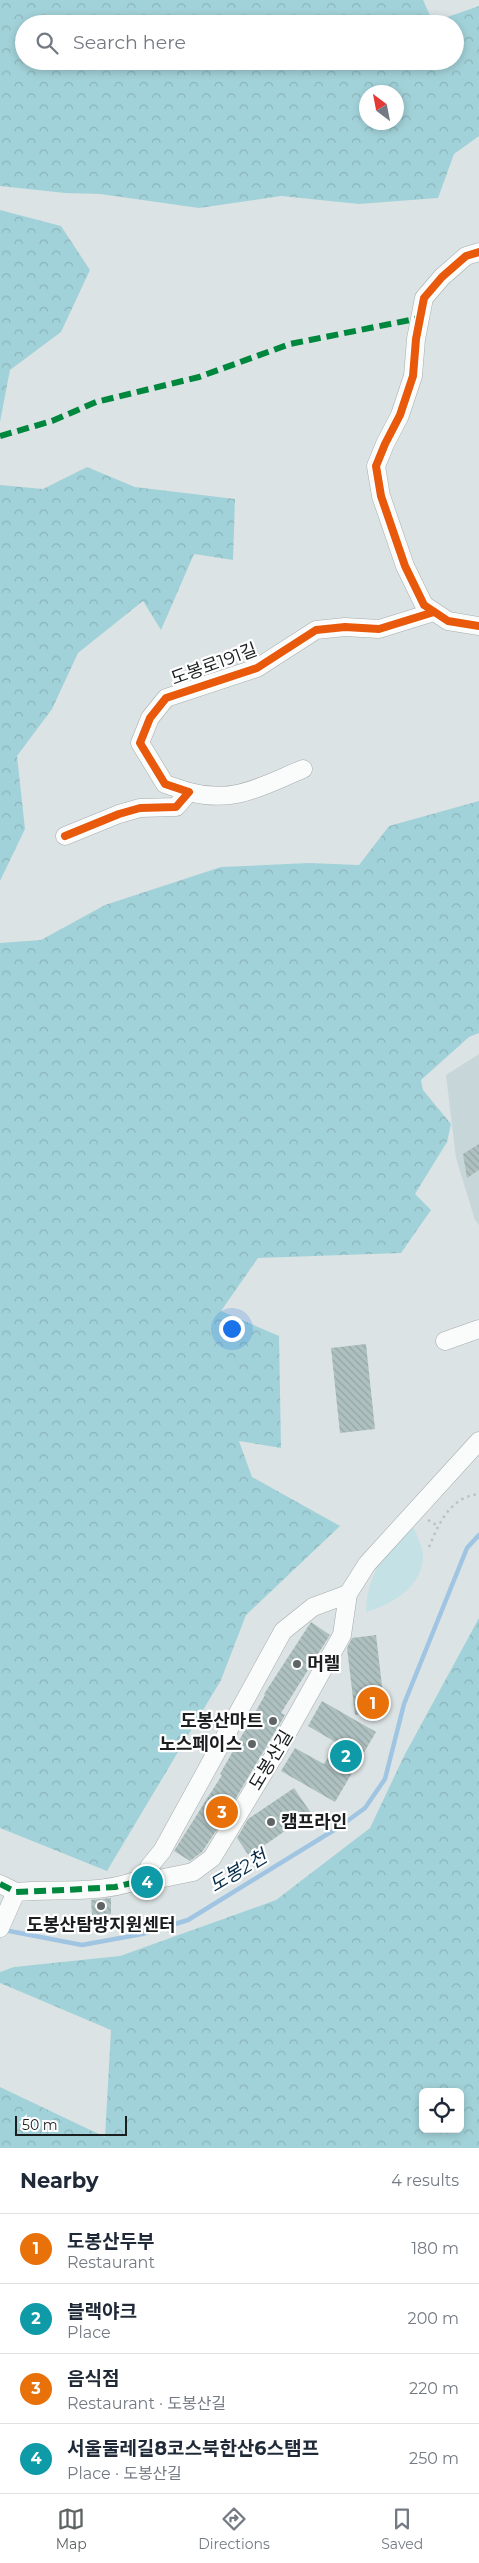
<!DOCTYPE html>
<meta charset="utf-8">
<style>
:root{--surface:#fff;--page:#f2f2f3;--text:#1f2937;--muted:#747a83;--line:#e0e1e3;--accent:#5e6364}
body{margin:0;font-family:Montserrat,"Noto Sans KR",sans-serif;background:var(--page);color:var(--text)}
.controls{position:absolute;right:15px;bottom:15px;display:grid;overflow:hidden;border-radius:8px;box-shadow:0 2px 8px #0003}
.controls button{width:45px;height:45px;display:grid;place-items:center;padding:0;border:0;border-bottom:1px solid var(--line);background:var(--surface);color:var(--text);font:25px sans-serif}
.compass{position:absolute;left:359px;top:85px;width:45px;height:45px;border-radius:50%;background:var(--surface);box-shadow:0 2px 8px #0003;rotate:328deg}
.scale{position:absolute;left:15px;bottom:12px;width:112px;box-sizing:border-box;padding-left:5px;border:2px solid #1a1e1f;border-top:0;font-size:14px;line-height:18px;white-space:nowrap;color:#1a1e1f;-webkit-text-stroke:4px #fff;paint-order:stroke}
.you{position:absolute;left:231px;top:1328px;width:18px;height:18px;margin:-12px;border:4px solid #fff;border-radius:50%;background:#1a73e8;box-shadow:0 0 0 8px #1a73e833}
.badge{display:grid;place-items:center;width:32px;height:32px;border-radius:50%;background:var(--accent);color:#fff;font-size:16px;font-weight:700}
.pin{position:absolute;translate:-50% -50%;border:2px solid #fff;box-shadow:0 1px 5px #0006}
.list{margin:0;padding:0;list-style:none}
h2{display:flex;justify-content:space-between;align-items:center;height:65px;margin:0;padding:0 20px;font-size:21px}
h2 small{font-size:16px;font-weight:400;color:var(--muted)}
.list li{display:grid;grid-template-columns:32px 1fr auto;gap:15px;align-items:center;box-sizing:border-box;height:70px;padding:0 20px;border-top:1px solid var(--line)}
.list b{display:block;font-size:19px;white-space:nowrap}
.list p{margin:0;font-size:16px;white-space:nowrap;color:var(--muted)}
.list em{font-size:16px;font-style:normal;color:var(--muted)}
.icon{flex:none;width:28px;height:28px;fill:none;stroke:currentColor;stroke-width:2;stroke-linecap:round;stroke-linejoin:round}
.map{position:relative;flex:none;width:479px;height:2148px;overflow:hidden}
.search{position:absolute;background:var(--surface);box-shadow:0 2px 8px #0003;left:15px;right:15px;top:15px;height:55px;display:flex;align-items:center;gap:12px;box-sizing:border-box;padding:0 18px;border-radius:28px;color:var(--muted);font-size:19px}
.sheet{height:345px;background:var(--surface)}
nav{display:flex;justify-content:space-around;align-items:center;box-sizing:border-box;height:70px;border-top:1px solid var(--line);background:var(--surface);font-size:14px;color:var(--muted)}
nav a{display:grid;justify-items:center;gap:2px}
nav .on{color:var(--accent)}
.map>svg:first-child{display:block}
.built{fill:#c7d6d8}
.forest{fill:url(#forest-crowns);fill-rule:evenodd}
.green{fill:#c4e1e6}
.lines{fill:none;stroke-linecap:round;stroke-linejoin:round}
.stream{stroke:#a0c5e3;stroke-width:4.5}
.building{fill:url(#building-back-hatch)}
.minor-casing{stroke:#a7acac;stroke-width:19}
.path{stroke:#bfc1c2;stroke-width:2.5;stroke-dasharray:2.5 4;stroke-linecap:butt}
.minor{stroke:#fafbfb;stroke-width:18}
.quiet{stroke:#00873e;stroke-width:6;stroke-dasharray:12 6;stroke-linecap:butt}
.cycleway-casing{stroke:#fff;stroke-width:11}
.cycleway{stroke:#e8590c;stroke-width:8}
.poi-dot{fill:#5e6364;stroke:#fff;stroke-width:2}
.labels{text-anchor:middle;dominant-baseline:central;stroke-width:4.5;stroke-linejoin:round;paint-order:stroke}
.street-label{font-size:18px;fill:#1a1e1f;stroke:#fff}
.poi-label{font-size:18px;font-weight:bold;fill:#1a1e1f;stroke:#fff;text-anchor:start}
.water-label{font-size:19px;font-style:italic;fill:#052d49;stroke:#fff}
</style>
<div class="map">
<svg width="479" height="2148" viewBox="0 0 479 2148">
<defs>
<pattern id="forest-crowns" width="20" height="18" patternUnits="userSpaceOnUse" patternTransform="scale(1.25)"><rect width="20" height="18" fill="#a2d2d9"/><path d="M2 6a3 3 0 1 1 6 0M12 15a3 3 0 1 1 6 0" fill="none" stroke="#8bb4ba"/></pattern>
<pattern id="building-back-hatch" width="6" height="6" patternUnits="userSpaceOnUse" patternTransform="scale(1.25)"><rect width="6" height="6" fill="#aec1c0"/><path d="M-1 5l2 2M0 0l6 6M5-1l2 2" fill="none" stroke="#95a5a5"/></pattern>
</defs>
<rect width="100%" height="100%" fill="#dce3e4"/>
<path class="built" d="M 479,1054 L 479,1225 L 475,1220 L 456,1158 L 446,1075 Z"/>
<g class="forest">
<path d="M 0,0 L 423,0 L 433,22 L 479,6 L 479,136 L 454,154 L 438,198 L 359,204 L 281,196 L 199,208 L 100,194 L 65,193 L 0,186 ZM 24,24 L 455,24 L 455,61 L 24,61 ZM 396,92 L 396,122 L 366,122 L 366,92 Z"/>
<path d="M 0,210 L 61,226 L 90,270 L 61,332 L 10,370 L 0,422 Z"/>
<path d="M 87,467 L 135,487 L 235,499 L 233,560 L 194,554 L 161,630 L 143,601 L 78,653 L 52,709 L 17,756 L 25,829 L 0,881 L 0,485 L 43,489 Z"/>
<path d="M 479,801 L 479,1033 L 469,1037 L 421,1080 L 423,1090 L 451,1124 L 447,1142 L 415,1194 L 431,1210 L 401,1253 L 258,1258 L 221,1311 L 279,1336 L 281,1448 L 239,1441 L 252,1477 L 340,1526 L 246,1615 L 221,1680 L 107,1871 L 0,1828 L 0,943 L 41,940 L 105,905 L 221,867 L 309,863 L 359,865 L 389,826 Z"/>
<path d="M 479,1618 L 479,2148 L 0,2148 L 0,2087 L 105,2137 L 111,2030 L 0,1983 L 0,1972 L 14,1967 L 120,1956 L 276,1900 L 370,1828 L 404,1756 ZM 423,2092 L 460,2092 L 460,2129 L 423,2129 Z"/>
</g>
<path class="green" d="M 409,1520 C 415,1531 424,1547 423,1560 C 419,1589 391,1605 366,1612 C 366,1576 388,1547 409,1520 Z"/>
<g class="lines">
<path class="stream" d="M 4,1930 L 82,1945 L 142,1934 L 188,1920 L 339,1827 L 365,1808 L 385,1779 L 404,1704 L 467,1548 L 479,1535"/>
</g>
<g class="building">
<path d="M 479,1144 L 479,1170 L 467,1178 L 463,1154 Z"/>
<path d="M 366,1344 L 375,1429 L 340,1433 L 331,1348 Z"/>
<path d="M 311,1622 L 330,1635 L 281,1713 L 285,1715 L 220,1825 L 202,1852 L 190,1861 L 174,1851 L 222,1775 L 220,1774 L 265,1695 L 264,1694 Z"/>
<path d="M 376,1635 L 385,1711 L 355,1715 L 347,1648 L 352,1638 Z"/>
<path d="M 322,1701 L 376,1732 L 335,1802 L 281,1771 L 295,1748 L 324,1764 L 337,1743 L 308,1726 Z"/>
<path d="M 294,1788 L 311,1813 L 249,1856 L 237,1838 L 248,1819 Z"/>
<path d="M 111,1898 L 111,1914 L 92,1915 L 91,1900 Z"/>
</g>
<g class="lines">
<g class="minor-casing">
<g id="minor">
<path d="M 479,252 L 466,256 L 442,277 L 424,298 L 416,339 L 413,376 L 400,415 L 385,444 L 376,466 L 381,496 L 405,566 L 424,605 L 448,621 L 479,626"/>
<path d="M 189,792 C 234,804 262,786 303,769"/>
<path d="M 65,836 L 119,814 L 140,808 L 176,807 L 189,792 L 165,784 L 140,743 L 150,718 L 166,698 L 257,668 L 316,630 L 345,627 L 379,629 L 434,612"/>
<path d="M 445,1341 L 479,1329"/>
<path d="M 147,1876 L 154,1880 L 193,1872 L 212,1858 L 281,1744 L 342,1635 L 348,1594 L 367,1564 L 479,1441"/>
<path d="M 0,1884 L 16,1892"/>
<path d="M 16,1892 C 59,1888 107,1896 147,1876 L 149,1867 L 162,1851 L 283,1631 L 313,1607 L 348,1594"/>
<path d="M 0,1928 L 16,1892"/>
</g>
</g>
<g class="path">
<path d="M 428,1520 L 438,1526"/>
<path d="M 429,1547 C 439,1523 450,1497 479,1494"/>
</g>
<use href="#minor" class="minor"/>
<g class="quiet">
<path d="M 0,436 L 52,421 L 96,402 L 199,377 L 290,344 L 420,318"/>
<path d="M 0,1884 L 16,1892 L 64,1890 L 115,1887 L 132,1883 L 147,1876"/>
</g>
<g class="cycleway-casing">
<g id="cycleway">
<path d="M 479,252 L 466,256 L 442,277 L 424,298 L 416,339 L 413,376 L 400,415 L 385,444 L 376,466 L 381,496 L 405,566 L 424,605 L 448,621 L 479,626"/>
<path d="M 65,836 L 119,814 L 140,808 L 176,807 L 189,792 L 165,784 L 140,743 L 150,718 L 166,698 L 257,668 L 316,630 L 345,627 L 379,629 L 434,612"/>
</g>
</g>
<use href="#cycleway" class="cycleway"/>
</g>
<g class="poi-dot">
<circle cx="297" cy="1664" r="5"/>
<circle cx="273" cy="1721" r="5"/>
<circle cx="252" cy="1744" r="5"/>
<circle cx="271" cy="1822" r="5"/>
<circle cx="101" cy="1906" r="5"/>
</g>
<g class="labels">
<g class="street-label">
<text transform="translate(214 664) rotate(-20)">도봉로191길</text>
<text transform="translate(271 1760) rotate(-59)">도봉산길</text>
</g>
<g class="poi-label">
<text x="307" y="1664">머렐</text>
<text x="263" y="1721" text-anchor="end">도봉산마트</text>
<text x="242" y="1744" text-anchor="end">노스페이스</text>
<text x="281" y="1822">캠프라인</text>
<text x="101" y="1925" text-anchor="middle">도봉산탐방지원센터</text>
</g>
<g class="water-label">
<text transform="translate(238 1871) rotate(-31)">도봉2천</text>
</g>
</g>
</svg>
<div class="controls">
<button><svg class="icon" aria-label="locate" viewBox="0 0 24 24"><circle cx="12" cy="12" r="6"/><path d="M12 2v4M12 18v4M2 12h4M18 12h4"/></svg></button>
</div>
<svg class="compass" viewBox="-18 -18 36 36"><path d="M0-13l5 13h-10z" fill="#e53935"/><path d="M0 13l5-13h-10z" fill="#747a83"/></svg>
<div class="scale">50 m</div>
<div class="you"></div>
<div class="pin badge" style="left:373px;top:1703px;background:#e8710a">1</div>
<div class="pin badge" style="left:346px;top:1756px;background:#0f9aa8">2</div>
<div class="pin badge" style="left:222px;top:1812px;background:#e8710a">3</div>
<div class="pin badge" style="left:147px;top:1882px;background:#0f9aa8">4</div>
<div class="search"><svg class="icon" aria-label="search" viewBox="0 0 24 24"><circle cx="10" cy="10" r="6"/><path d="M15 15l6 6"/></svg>Search here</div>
</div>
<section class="sheet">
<h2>Nearby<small>4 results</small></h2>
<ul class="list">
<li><span class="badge" style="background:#e8710a">1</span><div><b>도봉산두부</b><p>Restaurant</p></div><em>180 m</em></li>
<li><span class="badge" style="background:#0f9aa8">2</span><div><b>블랙야크</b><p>Place</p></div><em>200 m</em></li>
<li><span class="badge" style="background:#e8710a">3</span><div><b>음식점</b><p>Restaurant · 도봉산길</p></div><em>220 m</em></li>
<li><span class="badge" style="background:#0f9aa8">4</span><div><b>서울둘레길8코스북한산6스탬프</b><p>Place · 도봉산길</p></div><em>250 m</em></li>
</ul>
</section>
<nav>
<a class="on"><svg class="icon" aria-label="map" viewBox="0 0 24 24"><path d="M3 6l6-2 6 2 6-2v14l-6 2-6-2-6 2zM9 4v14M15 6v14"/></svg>Map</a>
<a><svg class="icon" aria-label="directions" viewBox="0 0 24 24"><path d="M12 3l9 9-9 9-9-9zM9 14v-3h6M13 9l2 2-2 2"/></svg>Directions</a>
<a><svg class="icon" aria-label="saved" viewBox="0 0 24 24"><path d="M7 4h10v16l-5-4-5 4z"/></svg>Saved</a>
</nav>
